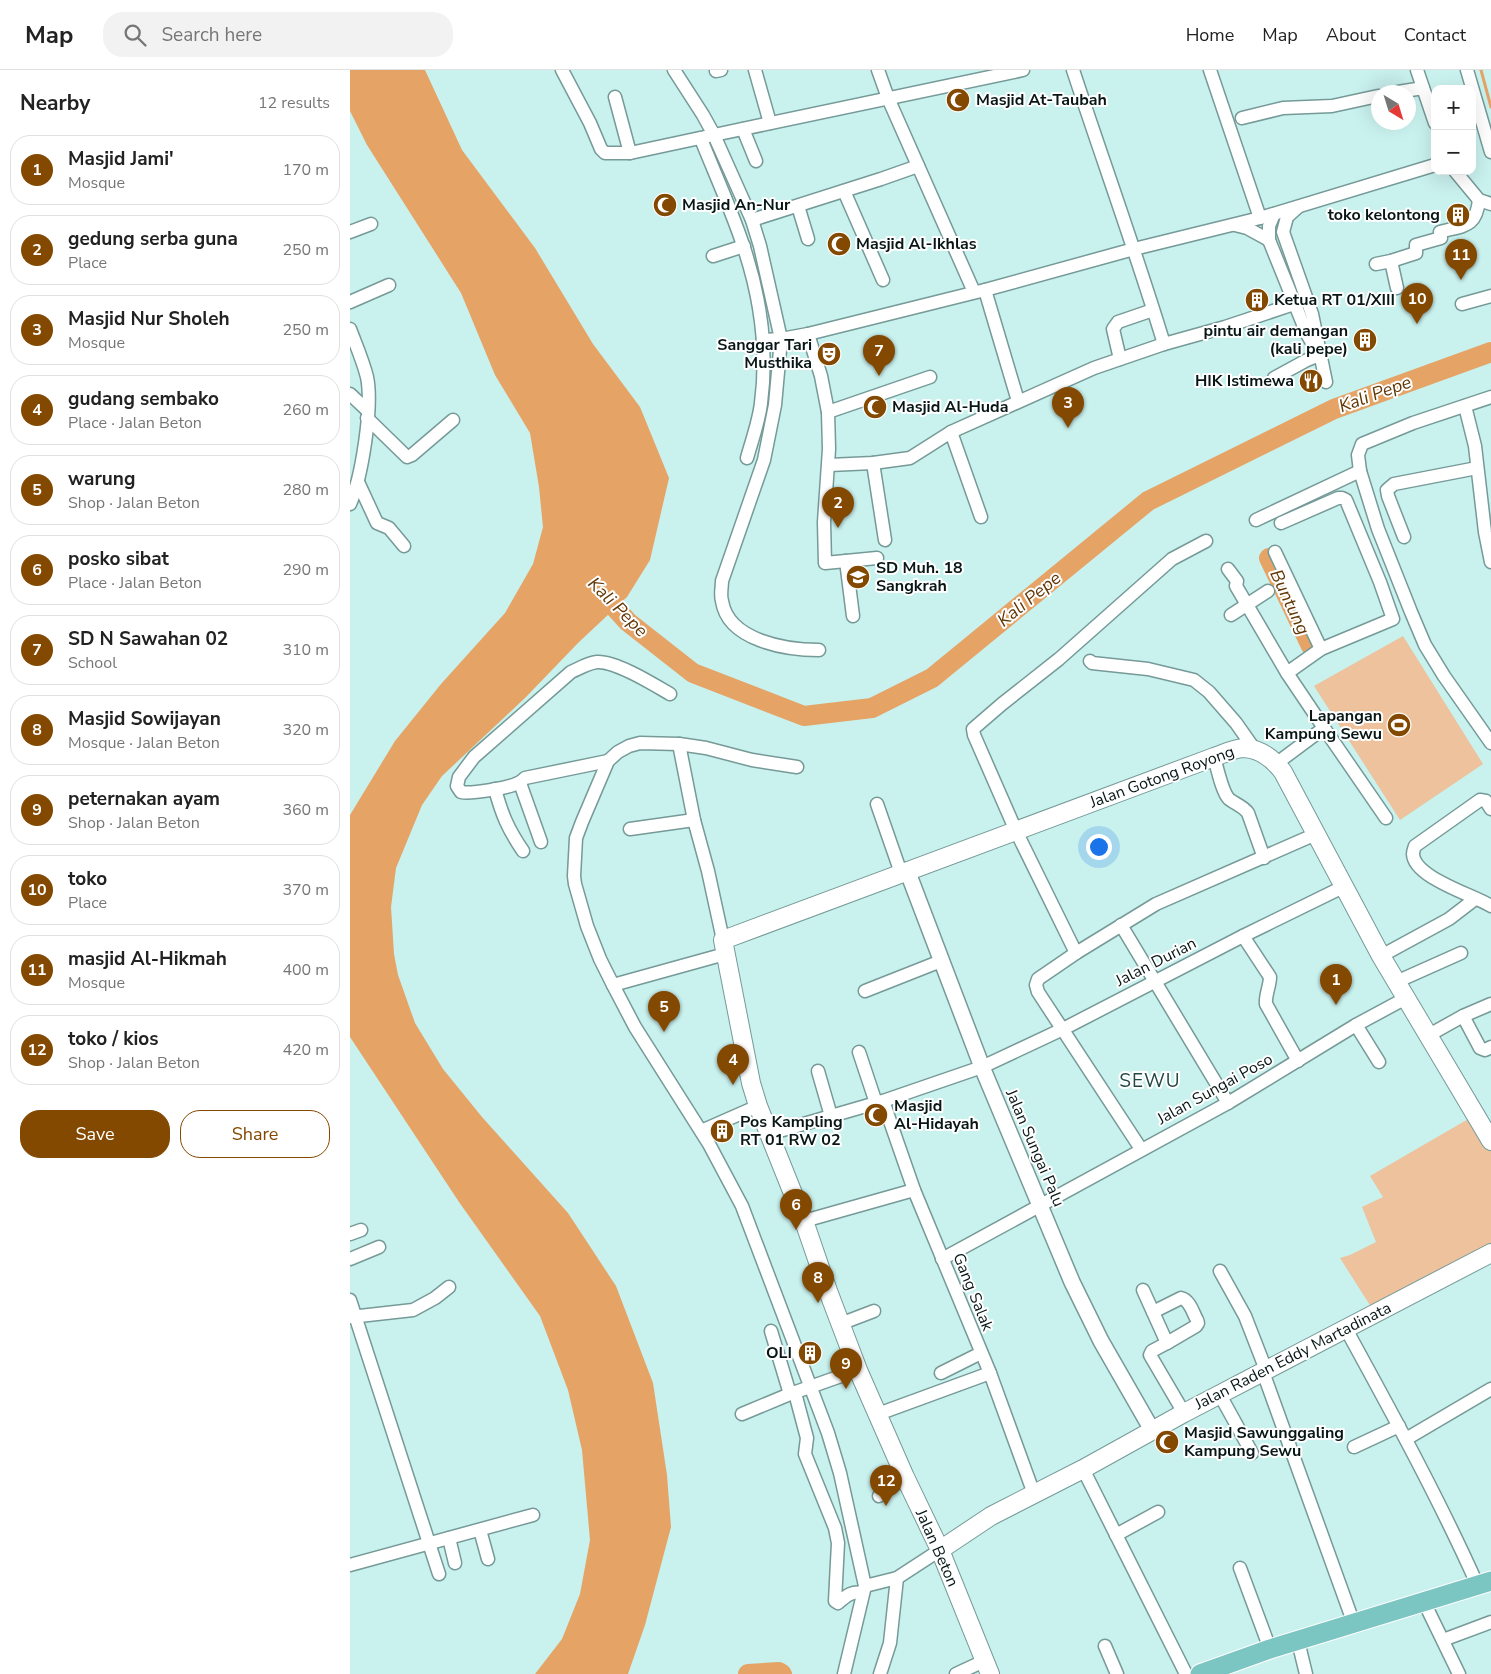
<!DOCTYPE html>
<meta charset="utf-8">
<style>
:root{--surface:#fff;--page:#f2f2f2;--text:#222;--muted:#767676;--line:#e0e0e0;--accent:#834900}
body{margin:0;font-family:"Nunito Sans",sans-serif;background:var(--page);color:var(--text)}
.controls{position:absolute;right:15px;top:15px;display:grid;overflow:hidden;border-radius:10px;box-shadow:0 5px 20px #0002}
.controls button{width:45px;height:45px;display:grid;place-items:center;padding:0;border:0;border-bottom:1px solid var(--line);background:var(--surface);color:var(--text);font:25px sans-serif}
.compass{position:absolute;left:1021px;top:15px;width:45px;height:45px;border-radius:50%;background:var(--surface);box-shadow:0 5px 20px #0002;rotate:142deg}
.you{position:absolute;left:748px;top:776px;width:18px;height:18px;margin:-12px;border:4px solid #fff;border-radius:50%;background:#1a73e8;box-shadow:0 0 0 8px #1a73e833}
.badge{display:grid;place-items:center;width:32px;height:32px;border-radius:50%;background:var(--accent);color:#fff;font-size:16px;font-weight:700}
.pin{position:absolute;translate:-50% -41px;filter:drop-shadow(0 1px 2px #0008)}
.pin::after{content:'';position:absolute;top:26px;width:18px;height:15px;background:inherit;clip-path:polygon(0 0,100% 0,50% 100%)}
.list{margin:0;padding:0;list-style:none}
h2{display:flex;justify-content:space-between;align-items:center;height:65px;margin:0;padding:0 20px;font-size:21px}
h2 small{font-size:16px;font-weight:400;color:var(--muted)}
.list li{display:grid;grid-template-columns:32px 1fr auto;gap:15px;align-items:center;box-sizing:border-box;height:70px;margin:0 10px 10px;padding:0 10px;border:1px solid var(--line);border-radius:20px}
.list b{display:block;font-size:19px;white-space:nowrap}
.list p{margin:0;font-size:16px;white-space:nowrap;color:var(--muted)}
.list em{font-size:16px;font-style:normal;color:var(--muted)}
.actions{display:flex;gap:10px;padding:15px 20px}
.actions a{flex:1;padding:11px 0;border:1px solid var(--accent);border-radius:20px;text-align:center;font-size:18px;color:var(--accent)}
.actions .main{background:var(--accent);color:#fff}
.icon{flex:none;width:28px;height:28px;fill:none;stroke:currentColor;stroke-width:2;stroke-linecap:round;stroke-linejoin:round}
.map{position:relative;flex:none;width:1141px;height:1604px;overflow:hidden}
header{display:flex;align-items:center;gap:30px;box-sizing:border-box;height:70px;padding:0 25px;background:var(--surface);border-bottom:1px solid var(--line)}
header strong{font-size:24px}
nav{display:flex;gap:28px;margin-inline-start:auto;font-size:18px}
.search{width:350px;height:45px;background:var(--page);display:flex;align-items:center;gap:12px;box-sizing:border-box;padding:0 18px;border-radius:20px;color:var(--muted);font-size:19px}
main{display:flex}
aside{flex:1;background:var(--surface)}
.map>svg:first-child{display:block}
.green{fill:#edc29c}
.water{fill:#e5a366}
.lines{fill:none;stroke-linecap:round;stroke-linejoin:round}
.stream{stroke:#e5a366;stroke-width:3}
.river{stroke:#e5a366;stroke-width:20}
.minor-casing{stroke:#759a98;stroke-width:15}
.tertiary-casing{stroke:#759a98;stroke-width:18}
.secondary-casing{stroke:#759a98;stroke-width:20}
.primary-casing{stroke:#fff;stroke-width:21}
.minor{stroke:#fff;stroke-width:12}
.tertiary{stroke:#fff;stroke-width:15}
.secondary{stroke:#fff;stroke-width:18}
.primary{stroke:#7bc5c2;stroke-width:19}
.labels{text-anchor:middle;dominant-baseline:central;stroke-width:4;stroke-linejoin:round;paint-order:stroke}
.poi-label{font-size:16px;font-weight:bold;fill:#081716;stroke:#fff;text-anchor:start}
.street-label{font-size:16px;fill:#081716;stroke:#fff}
.water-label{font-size:18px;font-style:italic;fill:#623705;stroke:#fff}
.quarter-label{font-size:19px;letter-spacing:1px;fill:#244745;stroke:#fff}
</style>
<header>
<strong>Map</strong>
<div class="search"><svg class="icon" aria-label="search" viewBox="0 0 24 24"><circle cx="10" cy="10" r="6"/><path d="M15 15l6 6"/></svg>Search here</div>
<nav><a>Home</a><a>Map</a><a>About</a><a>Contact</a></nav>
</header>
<main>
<aside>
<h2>Nearby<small>12 results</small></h2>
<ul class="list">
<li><span class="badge">1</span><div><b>Masjid Jami'</b><p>Mosque</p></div><em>170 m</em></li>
<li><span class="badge">2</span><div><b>gedung serba guna</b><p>Place</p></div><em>250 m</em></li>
<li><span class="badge">3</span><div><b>Masjid Nur Sholeh</b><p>Mosque</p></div><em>250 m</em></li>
<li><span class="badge">4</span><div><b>gudang sembako</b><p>Place · Jalan Beton</p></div><em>260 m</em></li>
<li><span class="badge">5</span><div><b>warung</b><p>Shop · Jalan Beton</p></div><em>280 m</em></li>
<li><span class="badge">6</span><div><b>posko sibat</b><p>Place · Jalan Beton</p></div><em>290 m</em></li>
<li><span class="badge">7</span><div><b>SD N Sawahan 02</b><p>School</p></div><em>310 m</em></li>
<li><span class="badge">8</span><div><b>Masjid Sowijayan</b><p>Mosque · Jalan Beton</p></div><em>320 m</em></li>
<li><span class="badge">9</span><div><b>peternakan ayam</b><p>Shop · Jalan Beton</p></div><em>360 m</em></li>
<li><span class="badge">10</span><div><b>toko</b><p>Place</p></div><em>370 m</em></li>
<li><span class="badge">11</span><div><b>masjid Al-Hikmah</b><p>Mosque</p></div><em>400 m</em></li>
<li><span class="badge">12</span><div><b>toko / kios</b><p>Shop · Jalan Beton</p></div><em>420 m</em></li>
</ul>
<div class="actions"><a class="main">Save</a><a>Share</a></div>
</aside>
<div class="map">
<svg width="1141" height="1604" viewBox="0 0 1141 1604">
<rect width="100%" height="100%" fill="#c9f1ee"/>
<g class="green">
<path d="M 1053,566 L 1133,694 L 1050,750 L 964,616 Z"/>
<path d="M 1120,1048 L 1141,1080 L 1141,1174 L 1023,1240 L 990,1188 L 1000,1185 L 1026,1172 L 1012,1137 L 1033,1127 L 1020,1106 Z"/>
</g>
<path class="water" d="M 0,0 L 75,0 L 112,80 L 185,178 L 243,274 L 290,337 L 319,408 L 300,490 L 277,527 L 228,573 L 176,627 L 92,706 L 72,735 L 46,798 L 41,837 L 44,884 L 48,905 L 65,953 L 93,999 L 132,1047 L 218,1143 L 266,1216 L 303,1313 L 317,1405 L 321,1457 L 295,1555 L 278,1604 L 185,1604 L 212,1569 L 230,1524 L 240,1470 L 232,1380 L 218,1320 L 190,1246 L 109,1132 L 0,967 L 0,745 L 45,671 L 91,614 L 155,543 L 183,494 L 193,457 L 189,417 L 180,363 L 145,305 L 111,223 L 17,75 L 0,41 Z"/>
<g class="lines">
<path class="stream" d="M 1131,0 L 1141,37"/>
<g class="river">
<path d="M 919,488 L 961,576"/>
<path d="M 248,519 L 278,552 L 343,603 L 454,646 L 522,638 L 582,608 L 798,431 L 984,339 L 1141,282"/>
<path d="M 398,1604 L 429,1602 L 432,1604"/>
</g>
<g class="minor-casing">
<g id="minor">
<path d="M 212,0 L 240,53 L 251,79 L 255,83 L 280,83"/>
<path d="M 405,0 L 420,53"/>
<path d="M 528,0 L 538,28 L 624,222"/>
<path d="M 723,0 C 753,91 786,182 814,274"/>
<path d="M 860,0 L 910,148"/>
<path d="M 1067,0 L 1085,53"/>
<path d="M 1117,0 L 1141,82"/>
<path d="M 366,1 L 371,0"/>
<path d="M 1048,22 L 1073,18"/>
<path d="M 265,27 L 280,83 L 364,65 L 353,45 L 324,0"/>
<path d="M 892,48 L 933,38 L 982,36 L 1028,26"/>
<path d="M 393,59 L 406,91"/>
<path d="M 351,69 C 365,104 381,139 393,175 C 410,225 418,280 411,333 C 409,351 402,370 397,388"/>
<path d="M 1105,101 L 1129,130 L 1141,134"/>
<path d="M 494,121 L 533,210"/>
<path d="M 448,136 L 458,169"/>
<path d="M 948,137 L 937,147 L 933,162 L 962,244 L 976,312"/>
<path d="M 924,144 L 919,156 L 919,170 L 957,264 L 968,283"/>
<path d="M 402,150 L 531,109 L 568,96"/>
<path d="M 885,155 L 897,158 L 919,170"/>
<path d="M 0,162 L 21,154"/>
<path d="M 363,186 L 394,176"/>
<path d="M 1041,191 L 1047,218"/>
<path d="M 1026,194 L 1041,191 L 1066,183 L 1066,175 L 1091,168 L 1090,162 C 1114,155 1126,158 1129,130"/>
<path d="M 635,220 L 668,331"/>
<path d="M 0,232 L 39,215"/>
<path d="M 1112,234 L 1141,226"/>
<path d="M 0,259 C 6,275 13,291 17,307 C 23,336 12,407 0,434"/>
<path d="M 458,264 L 471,306 L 478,342"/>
<path d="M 413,270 L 431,269 L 458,264 L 635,220 L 784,179 L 910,148 L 1085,95"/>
<path d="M 770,289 L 763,259 L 768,252 L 803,240"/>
<path d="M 924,308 L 957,290 L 970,285"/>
<path d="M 0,324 L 18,341"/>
<path d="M 1141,327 L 1063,353 L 1012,374 L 1008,385 L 1010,401 L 1028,459 L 1061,542 L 1075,575 L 1094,606 L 1141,673"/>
<path d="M 1115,336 L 1125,376 L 1135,462 L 1141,492"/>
<path d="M 17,348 L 57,387 L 62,385 L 103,350"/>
<path d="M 601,362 L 631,447"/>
<path d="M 523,393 L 535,470"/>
<path d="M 479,395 L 523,393 L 560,388 L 601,362 L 744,298 L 814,274 L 875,257 L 944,234"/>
<path d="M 8,412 L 27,453 L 39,458 L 54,476"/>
<path d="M 906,450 L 1010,401"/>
<path d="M 931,453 L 988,428 L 992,428 L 996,430 L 1030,512 L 1043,549 L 971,579 L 937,603"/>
<path d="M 1054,467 L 1038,426 L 1037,420 L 1044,414 L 1127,398"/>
<path d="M 925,482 L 971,579"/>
<path d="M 527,488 L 475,493 L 474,452 L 479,379 L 478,342 L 580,307"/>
<path d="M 496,491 L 503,546"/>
<path d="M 878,499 L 887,511 L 886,516 L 937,603 L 974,658 L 927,693"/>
<path d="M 881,545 L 918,521"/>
<path d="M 469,580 C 437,580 378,571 372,531 C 370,525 372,517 372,511 L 414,390 L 425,335 L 431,269 L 410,176 L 402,150 L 364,65 L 673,0"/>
<path d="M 740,591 L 742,593 L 798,599 L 844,610 L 859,622 L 886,653 L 905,680"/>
<path d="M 974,658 L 1036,748"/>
<path d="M 329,674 L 344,750 L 358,801 L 373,870"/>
<path d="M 864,687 C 867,697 872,722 879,729 C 885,734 893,736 898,743 L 914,788"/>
<path d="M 258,691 L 175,708 C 173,710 171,712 168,713 C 159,718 121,724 111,722 L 107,716 L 109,707 L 124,687 L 221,602 C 230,598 238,593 247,592 C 266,591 303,614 320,624"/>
<path d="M 447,697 L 402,690 L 356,678 L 329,674 L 290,673 L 279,676 L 268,682 L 258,691 L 232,752 L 226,768 L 224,806 L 225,814 L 237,856 L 250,889 L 263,915 L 285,957 L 359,1074 L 392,1136 L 478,1363 L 490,1403 L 515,1516 L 494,1604"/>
<path d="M 170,713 L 191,772"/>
<path d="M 145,719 C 152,745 158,759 173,781"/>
<path d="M 527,734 L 551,803"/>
<path d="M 1141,739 L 1136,731 L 1130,730 L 1065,776 C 1064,779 1063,781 1063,784 C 1064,808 1124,825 1141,836"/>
<path d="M 280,759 L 344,750"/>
<path d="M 771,855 L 878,1033"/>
<path d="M 893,866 L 920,907 C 920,916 915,925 916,934 L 948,991"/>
<path d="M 726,883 L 666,761 L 624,665 L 623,659 L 652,634 L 709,589 L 822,489 L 856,471"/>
<path d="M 1031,886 L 1099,849 L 1125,829"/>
<path d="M 1046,912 L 1111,883"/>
<path d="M 263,915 L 375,884"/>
<path d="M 515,921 L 591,891"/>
<path d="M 1113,946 L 1130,978 L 1135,980 L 1141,977"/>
<path d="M 1006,955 L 1029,992"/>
<path d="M 1079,965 L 1113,946 L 1141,934"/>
<path d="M 509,982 L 526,1033"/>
<path d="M 468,1001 L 481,1046"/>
<path d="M 533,1031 L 564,1120 L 640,1303 L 684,1424"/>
<path d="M 351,1061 L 408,1036"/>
<path d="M 419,1064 L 533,1031 L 632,997 L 713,959 L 893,866 L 995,816"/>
<path d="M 791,1079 L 688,922 L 686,915 L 688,909 L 726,883 L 806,834 L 966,764"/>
<path d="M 454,1151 L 564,1120"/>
<path d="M 0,1164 L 11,1160"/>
<path d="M 0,1189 L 29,1177"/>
<path d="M 592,1189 L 878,1033 L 1006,955 L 1056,928"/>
<path d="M 870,1201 L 895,1246 L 916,1300"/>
<path d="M 793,1220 L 817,1273 L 802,1281 L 800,1285 L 834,1343"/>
<path d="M 0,1230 L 89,1504"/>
<path d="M 803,1242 L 831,1228 C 840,1230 843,1243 847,1250 L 848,1253 L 846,1256 L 817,1273"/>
<path d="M 0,1247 L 63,1240 L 85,1228 L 99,1217"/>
<path d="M 490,1254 L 524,1241"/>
<path d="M 996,1259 C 1042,1343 1088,1427 1127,1514"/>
<path d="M 421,1261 L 440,1324"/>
<path d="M 913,1302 L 1004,1554"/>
<path d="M 591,1303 L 631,1283"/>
<path d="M 445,1323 L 457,1368 L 455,1384 L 485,1458 L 488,1473 L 485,1531 L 488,1533 C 497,1525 502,1521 513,1523"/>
<path d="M 870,1325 L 902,1383"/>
<path d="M 392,1344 L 440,1324 L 508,1300"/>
<path d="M 528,1344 L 640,1303"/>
<path d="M 1056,1369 L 1141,1319"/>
<path d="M 1004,1377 L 1049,1356"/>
<path d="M 733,1399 L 836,1604"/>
<path d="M 529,1426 L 555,1407"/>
<path d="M 130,1460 L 138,1489"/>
<path d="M 766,1465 L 808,1442"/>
<path d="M 99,1468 L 105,1493"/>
<path d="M 0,1495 L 183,1445"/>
<path d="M 890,1498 L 920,1579"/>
<path d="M 515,1516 L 547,1508 L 590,1480"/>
<path d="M 1074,1532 L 1109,1604"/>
<path d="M 1093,1570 L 1141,1552"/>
<path d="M 948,1571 L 956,1604"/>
<path d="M 755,1576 L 767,1604"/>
<path d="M 530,1604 L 540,1573 L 547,1508"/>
<path d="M 606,1604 L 634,1591"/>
</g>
</g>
<g class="tertiary-casing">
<path id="tertiary" d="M 557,800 L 632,997 L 722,1212 L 751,1271 L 802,1360"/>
</g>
<g class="secondary-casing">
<g id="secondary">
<path d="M 590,1480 L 641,1446 L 733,1399 L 834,1343 L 1141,1183"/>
<path d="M 640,1604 L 590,1480 L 555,1407 L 508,1300 L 478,1221 L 454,1151 L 408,1036 L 401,1013 L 373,870 L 864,687 C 873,684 885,678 894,678 C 911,679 924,690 933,702 L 1031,886 L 1141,1071"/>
</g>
</g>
<g class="primary-casing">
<path id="primary" d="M 850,1604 L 920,1579 L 1141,1511"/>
</g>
<use href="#minor" class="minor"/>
<use href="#tertiary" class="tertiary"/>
<use href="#secondary" class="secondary"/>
<use href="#primary" class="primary"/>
</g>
<defs>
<g id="mosque-disc" transform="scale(1.25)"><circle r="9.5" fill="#834900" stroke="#fff"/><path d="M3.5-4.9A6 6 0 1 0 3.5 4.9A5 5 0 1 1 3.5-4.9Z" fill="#fff"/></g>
<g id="building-disc" transform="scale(1.25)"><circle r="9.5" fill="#834900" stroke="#fff"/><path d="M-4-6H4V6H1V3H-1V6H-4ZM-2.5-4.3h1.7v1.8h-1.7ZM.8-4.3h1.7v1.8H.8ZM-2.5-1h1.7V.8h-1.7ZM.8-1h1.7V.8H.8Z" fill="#fff"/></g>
<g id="theatre-disc" transform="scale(1.25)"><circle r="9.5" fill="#834900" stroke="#fff"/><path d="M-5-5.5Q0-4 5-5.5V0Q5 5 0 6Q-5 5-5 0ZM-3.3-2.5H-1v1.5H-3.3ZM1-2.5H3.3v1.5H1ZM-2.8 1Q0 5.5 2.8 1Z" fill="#fff"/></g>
<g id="restaurant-disc" transform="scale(1.25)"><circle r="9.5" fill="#834900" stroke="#fff"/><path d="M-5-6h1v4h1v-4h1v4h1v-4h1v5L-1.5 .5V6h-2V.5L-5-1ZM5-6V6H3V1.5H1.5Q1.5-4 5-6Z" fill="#fff"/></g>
<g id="school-disc" transform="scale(1.25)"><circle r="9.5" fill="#834900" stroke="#fff"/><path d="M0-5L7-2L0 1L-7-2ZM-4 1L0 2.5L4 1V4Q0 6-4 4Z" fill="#fff"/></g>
<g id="stadium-disc" transform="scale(1.25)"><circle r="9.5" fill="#834900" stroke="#fff"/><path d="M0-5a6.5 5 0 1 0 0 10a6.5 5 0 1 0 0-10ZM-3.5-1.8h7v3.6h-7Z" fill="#fff"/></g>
</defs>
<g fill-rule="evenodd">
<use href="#mosque-disc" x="608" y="30"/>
<use href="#mosque-disc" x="315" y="135"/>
<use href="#building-disc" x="1108" y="145"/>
<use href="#mosque-disc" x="489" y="174"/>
<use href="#building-disc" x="907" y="230"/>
<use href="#building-disc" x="1015" y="270"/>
<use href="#theatre-disc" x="479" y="284"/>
<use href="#restaurant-disc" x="961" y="311"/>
<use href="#mosque-disc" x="525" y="337"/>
<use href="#school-disc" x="508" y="507"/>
<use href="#stadium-disc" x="1049" y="655"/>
<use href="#mosque-disc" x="526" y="1045"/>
<use href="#building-disc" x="372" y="1061"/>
<use href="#building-disc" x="460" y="1283"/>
<use href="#mosque-disc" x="817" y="1372"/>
</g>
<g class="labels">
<g class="poi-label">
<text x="626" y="30">Masjid At-Taubah</text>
<text x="332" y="135">Masjid An-Nur</text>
<text x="1090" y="145" text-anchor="end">toko kelontong</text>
<text x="506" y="174">Masjid Al-Ikhlas</text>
<text x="924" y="230">Ketua RT 01/XIII</text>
<text x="998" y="261" text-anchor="end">pintu air demangan<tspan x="998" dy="18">(kali pepe)</tspan></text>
<text x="462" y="275" text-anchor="end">Sanggar Tari<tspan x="462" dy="18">Musthika</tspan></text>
<text x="944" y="311" text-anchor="end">HIK Istimewa</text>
<text x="542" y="337">Masjid Al-Huda</text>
<text x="526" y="498">SD Muh. 18<tspan x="526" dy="18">Sangkrah</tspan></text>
<text x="1032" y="646" text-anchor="end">Lapangan<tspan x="1032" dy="18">Kampung Sewu</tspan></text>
<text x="544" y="1036">Masjid<tspan x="544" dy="18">Al-Hidayah</tspan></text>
<text x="390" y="1052">Pos Kampling<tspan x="390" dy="18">RT 01 RW 02</tspan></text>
<text x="442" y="1283" text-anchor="end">OLI</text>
<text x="834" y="1363">Masjid Sawunggaling<tspan x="834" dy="18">Kampung Sewu</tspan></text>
</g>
<g class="street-label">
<text transform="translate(812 707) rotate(-20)">Jalan Gotong Royong</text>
<text transform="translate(806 892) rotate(-27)">Jalan Durian</text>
<text transform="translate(865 1019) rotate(-29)">Jalan Sungai Poso</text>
<text transform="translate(685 1078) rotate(67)">Jalan Sungai Palu</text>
<text transform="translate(623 1222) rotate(68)">Gang Salak</text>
<text transform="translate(943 1286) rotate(-27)">Jalan Raden Eddy Martadinata</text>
<text transform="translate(587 1478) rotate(66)">Jalan Beton</text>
</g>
<g class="water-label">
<text transform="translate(1025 324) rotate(-20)">Kali Pepe</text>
<text transform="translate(679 529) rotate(-39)">Kali Pepe</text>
<text transform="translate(940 532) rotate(65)">Buntung</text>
<text transform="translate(268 537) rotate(45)">Kali Pepe</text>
</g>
<g class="quarter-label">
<text x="800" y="1011">SEWU</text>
</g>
</g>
</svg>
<div class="controls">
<button>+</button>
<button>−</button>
</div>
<svg class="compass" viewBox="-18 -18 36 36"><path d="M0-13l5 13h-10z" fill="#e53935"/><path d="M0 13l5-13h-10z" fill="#767676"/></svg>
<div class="you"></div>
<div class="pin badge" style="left:986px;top:935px">1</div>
<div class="pin badge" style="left:488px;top:458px">2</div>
<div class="pin badge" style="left:718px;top:358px">3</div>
<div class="pin badge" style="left:383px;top:1015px">4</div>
<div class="pin badge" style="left:314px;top:962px">5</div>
<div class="pin badge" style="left:446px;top:1160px">6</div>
<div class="pin badge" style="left:529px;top:306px">7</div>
<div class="pin badge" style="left:468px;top:1233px">8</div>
<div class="pin badge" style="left:496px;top:1319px">9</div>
<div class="pin badge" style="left:1067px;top:254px">10</div>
<div class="pin badge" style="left:1111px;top:210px">11</div>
<div class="pin badge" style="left:536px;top:1436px">12</div>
</div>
</main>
